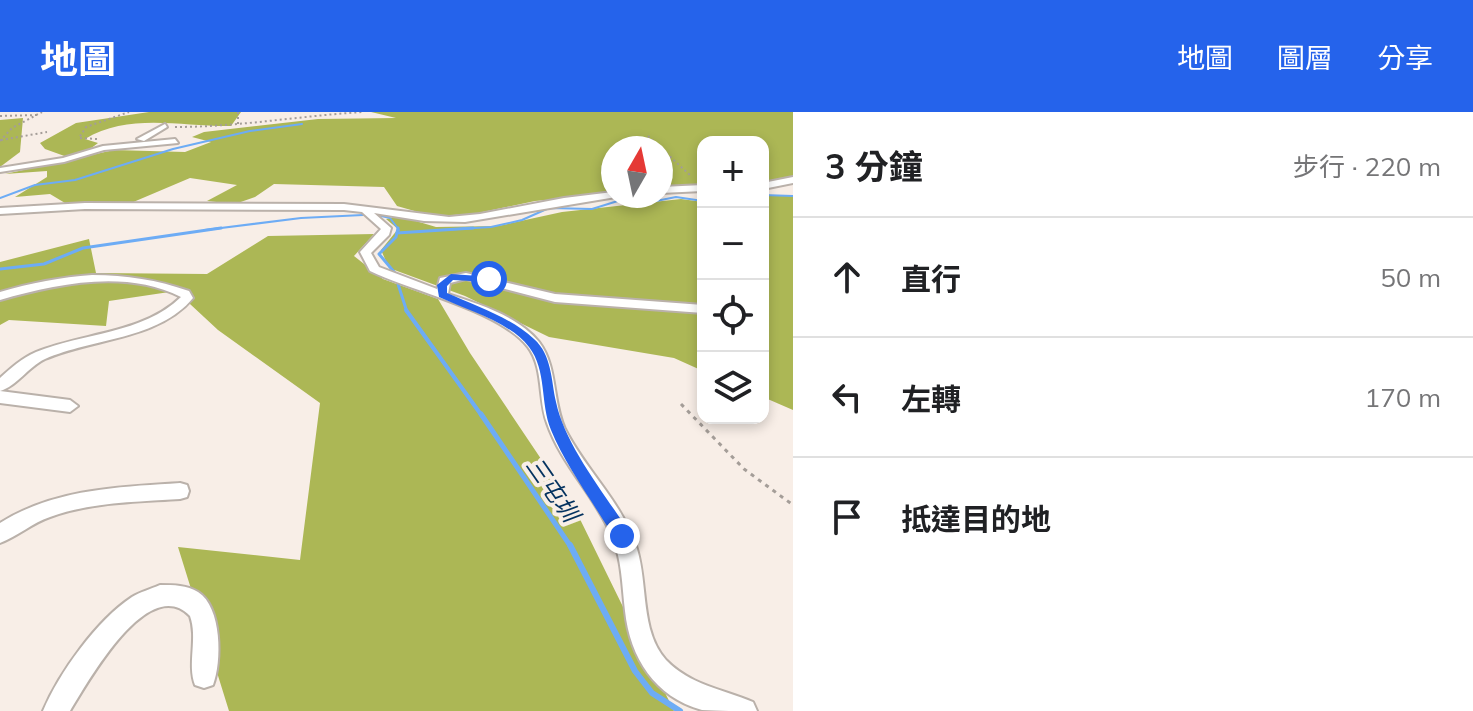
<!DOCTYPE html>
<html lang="zh-TW">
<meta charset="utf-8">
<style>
:root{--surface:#fff;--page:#f6f6f6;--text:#202124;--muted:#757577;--line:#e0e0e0;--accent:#2563eb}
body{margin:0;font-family:Mulish,"Noto Sans TC",sans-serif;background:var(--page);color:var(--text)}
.controls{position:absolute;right:24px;top:24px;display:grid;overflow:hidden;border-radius:16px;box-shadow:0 4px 12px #0003}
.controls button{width:72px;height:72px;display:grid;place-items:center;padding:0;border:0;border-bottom:2px solid var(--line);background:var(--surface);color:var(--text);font:40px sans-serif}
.compass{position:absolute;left:601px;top:24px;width:72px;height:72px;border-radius:50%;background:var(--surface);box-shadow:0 4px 12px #0003;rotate:9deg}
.stop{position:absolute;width:24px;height:24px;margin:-18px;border:6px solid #2563eb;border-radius:50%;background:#fff}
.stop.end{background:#2563eb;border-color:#fff;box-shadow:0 2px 8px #0008}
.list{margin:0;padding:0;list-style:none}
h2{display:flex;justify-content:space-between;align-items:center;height:104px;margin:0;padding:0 32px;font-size:34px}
h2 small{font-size:26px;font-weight:400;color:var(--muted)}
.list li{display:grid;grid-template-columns:52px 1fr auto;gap:24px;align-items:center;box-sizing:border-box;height:120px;padding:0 32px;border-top:2px solid var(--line)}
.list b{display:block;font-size:30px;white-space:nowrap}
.list em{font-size:26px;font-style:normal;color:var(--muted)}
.icon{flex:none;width:44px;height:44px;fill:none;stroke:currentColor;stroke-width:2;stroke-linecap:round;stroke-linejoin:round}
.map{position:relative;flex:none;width:793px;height:599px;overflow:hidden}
header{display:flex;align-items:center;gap:48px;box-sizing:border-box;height:112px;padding:0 40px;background:var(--accent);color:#fff}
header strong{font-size:38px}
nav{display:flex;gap:44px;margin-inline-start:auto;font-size:28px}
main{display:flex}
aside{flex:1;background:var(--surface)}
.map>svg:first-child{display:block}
.forest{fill:#acb755}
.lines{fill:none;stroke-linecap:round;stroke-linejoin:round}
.stream-far4{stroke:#6dacf5;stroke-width:2}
.stream-far3{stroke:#6dacf5;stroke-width:3}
.stream-far2{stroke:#6dacf5;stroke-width:4}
.stream-far1{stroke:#6dacf5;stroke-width:5}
.stream{stroke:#6dacf5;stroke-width:6}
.minor-casing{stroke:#bab1aa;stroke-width:4}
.path-far1{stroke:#a49d98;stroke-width:2;stroke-dasharray:2 3;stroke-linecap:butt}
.path{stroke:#a49d98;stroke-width:3;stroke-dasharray:4 5;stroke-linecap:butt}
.minor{fill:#fff;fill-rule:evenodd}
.route{fill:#2563eb}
.labels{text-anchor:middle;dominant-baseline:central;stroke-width:8;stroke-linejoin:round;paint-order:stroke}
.water-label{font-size:24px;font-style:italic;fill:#04325f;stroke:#f8eee7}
</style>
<header>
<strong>地圖</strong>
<nav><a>地圖</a><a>圖層</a><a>分享</a></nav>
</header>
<main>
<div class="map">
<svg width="793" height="599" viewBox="0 0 793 599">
<rect width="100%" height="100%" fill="#f8eee7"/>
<g class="forest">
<path d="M 149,0 L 241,0 L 231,14 C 183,15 129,0 85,27 L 98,31 L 86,40 L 70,46 L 45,37 L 40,31 L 76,11 Z"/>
<path d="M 371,0 L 793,0 L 793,65 L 763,70 L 763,30 L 703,30 L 703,72 L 661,75 L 661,36 L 613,36 L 613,82 L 535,89 L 473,102 L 432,104 L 397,94 L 384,75 L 274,72 L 255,85 L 235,92 L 207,89 L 237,73 L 190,66 L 131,91 L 65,91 L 50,82 L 15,85 L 47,65 L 47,59 L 5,62 L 114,38 L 185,40 L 211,30 L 192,25 L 204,20 L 318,7 L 396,6 Z"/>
<path d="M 23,6 L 20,40 L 0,55 L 0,8 Z"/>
<path d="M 763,84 L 793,84 L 793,298 L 763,285 Z"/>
<path d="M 681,87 L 703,90 L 703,259 L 674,246 L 549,225 L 465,184 L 389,156 L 381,138 L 398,117 L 386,107 L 399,104 L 436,115 L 498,114 L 562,100 Z"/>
<path d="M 374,122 L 354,144 L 383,167 L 438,187 L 470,241 L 576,399 L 674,599 L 229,599 L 178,435 L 300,448 L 320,291 L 218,218 L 176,179 L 109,189 L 106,214 L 9,208 L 0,213 L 0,150 L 89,127 L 96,161 L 207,162 L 268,124 Z"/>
</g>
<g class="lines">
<g class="stream-far4">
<path d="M 763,83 L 793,84"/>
<path d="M 0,86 L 35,73 L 75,68 L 173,37 L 250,19 L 302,12"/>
<path d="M 377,103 L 390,106 L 399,118"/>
<path d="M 205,118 L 301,106 L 363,103"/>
<path d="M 442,118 L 491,115 L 522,108 L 549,96 L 592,97 L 621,88 L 651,90 L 676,85 L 703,89"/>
</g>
<g class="stream-far3">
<path d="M 397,121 L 473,116"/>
<path d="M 0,157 L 44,152 L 83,136 L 221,116"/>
<path d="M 395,161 L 379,142 L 396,125 L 398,116"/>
<path d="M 398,172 L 407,200"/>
</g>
<path class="stream-far2" d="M 406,198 L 482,304"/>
<path class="stream-far1" d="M 481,302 L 571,435"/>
<path class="stream" d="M 570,433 L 635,559 L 652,581 L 680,599"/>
<g class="minor-casing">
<g id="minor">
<path d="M 165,12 L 167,15 L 144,29 L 137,27 Z"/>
<path d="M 175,27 L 178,31 L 104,38 L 64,50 L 0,60 L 0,56 L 63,46 L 103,34 Z"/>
<path d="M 793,65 L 793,71 L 763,77 L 763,71 Z"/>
<path d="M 703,73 L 703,79 L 661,81 L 661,75 Z"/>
<path d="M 613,80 L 613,84 L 616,85 L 465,110 L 424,109 L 374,101 L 391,116 L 389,123 L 371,141 L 379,155 L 437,177 L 440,166 L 466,161 L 555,182 L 703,193 L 703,201 L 555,190 L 466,167 L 450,171 L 448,182 C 479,192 518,204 539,230 C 558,255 552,289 565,317 C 586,359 623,391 637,437 C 648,472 640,519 666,548 C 690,573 722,577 753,590 L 757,599 C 740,599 718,599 702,598 C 655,585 630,546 625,499 C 622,473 622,446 611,422 C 594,383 561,352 547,311 C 538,288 544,256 528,235 C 499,198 413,180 370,159 L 360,140 L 381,117 L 362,100 L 344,98 L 85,97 L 0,102 L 0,96 L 85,91 L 344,92 L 449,105 L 480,102 L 564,86 Z"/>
<path d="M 92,163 C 127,163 157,168 189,179 L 193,186 C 158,228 93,226 45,247 C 28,255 17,274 0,279 L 0,266 C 11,256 22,246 36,240 C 82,221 143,222 181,185 C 125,157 57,172 0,188 L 0,180 C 31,171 61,165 92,163 Z"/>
<path d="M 0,279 L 70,288 L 78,294 L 70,300 L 0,291 Z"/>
<path d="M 180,371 L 187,373 L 189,379 L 187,385 L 180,387 C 137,390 91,390 50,405 C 32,411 18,424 0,431 L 0,411 C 54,377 118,375 180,371 Z"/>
<path d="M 160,473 C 174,473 187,473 198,480 C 222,495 222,550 213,573 L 204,576 L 195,573 C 187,552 198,526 190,504 C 148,461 88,570 70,599 L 43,599 C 59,561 97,508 132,485 C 140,480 151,477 160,473 Z"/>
</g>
</g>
<g class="path-far1">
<path d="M 238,0 L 238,14"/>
<path d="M 0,4 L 39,3"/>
<path d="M 175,15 C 238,15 299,4 362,0"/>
<path d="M 648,24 L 692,65"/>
<path d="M 97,27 L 79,26 L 86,15 L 129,0"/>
<path d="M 1,28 L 47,20"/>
<path d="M 0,29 L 12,16 L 42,0"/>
</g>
<path class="path" d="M 681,292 L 744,357 L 793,393"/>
<use href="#minor" class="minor"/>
</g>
<path class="route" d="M 451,162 L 493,165 L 489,170 L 453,168 L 447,174 L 447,181 C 476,194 510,205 534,227 C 552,243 551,268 556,290 C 565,333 604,381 628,418 L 628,429 L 616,429 C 596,394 566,355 551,318 C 540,291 547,258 529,235 C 510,210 467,198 439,185 L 437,173 Z"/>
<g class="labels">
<g class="water-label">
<text transform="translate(553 377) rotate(55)">三屯圳</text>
</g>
</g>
</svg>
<div class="controls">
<button>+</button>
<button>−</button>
<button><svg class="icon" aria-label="locate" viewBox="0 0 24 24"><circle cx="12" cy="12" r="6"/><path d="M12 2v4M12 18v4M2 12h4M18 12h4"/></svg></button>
<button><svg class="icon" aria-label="layers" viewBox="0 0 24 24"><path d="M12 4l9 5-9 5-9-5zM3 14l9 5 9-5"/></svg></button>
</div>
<svg class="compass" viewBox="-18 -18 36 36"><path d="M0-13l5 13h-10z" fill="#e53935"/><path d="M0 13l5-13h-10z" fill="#757577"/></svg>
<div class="stop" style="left:489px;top:167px"></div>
<div class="stop end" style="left:622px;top:424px"></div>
</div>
<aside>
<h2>3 分鐘<small>步行 · 220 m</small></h2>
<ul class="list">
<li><svg class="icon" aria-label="ahead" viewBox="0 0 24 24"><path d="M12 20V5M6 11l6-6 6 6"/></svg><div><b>直行</b></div><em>50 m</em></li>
<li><svg class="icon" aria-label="left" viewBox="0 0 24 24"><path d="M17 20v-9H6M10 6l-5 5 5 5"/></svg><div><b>左轉</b></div><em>170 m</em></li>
<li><svg class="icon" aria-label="arrive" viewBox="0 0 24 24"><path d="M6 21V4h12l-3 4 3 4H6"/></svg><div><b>抵達目的地</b></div></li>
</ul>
</aside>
</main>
